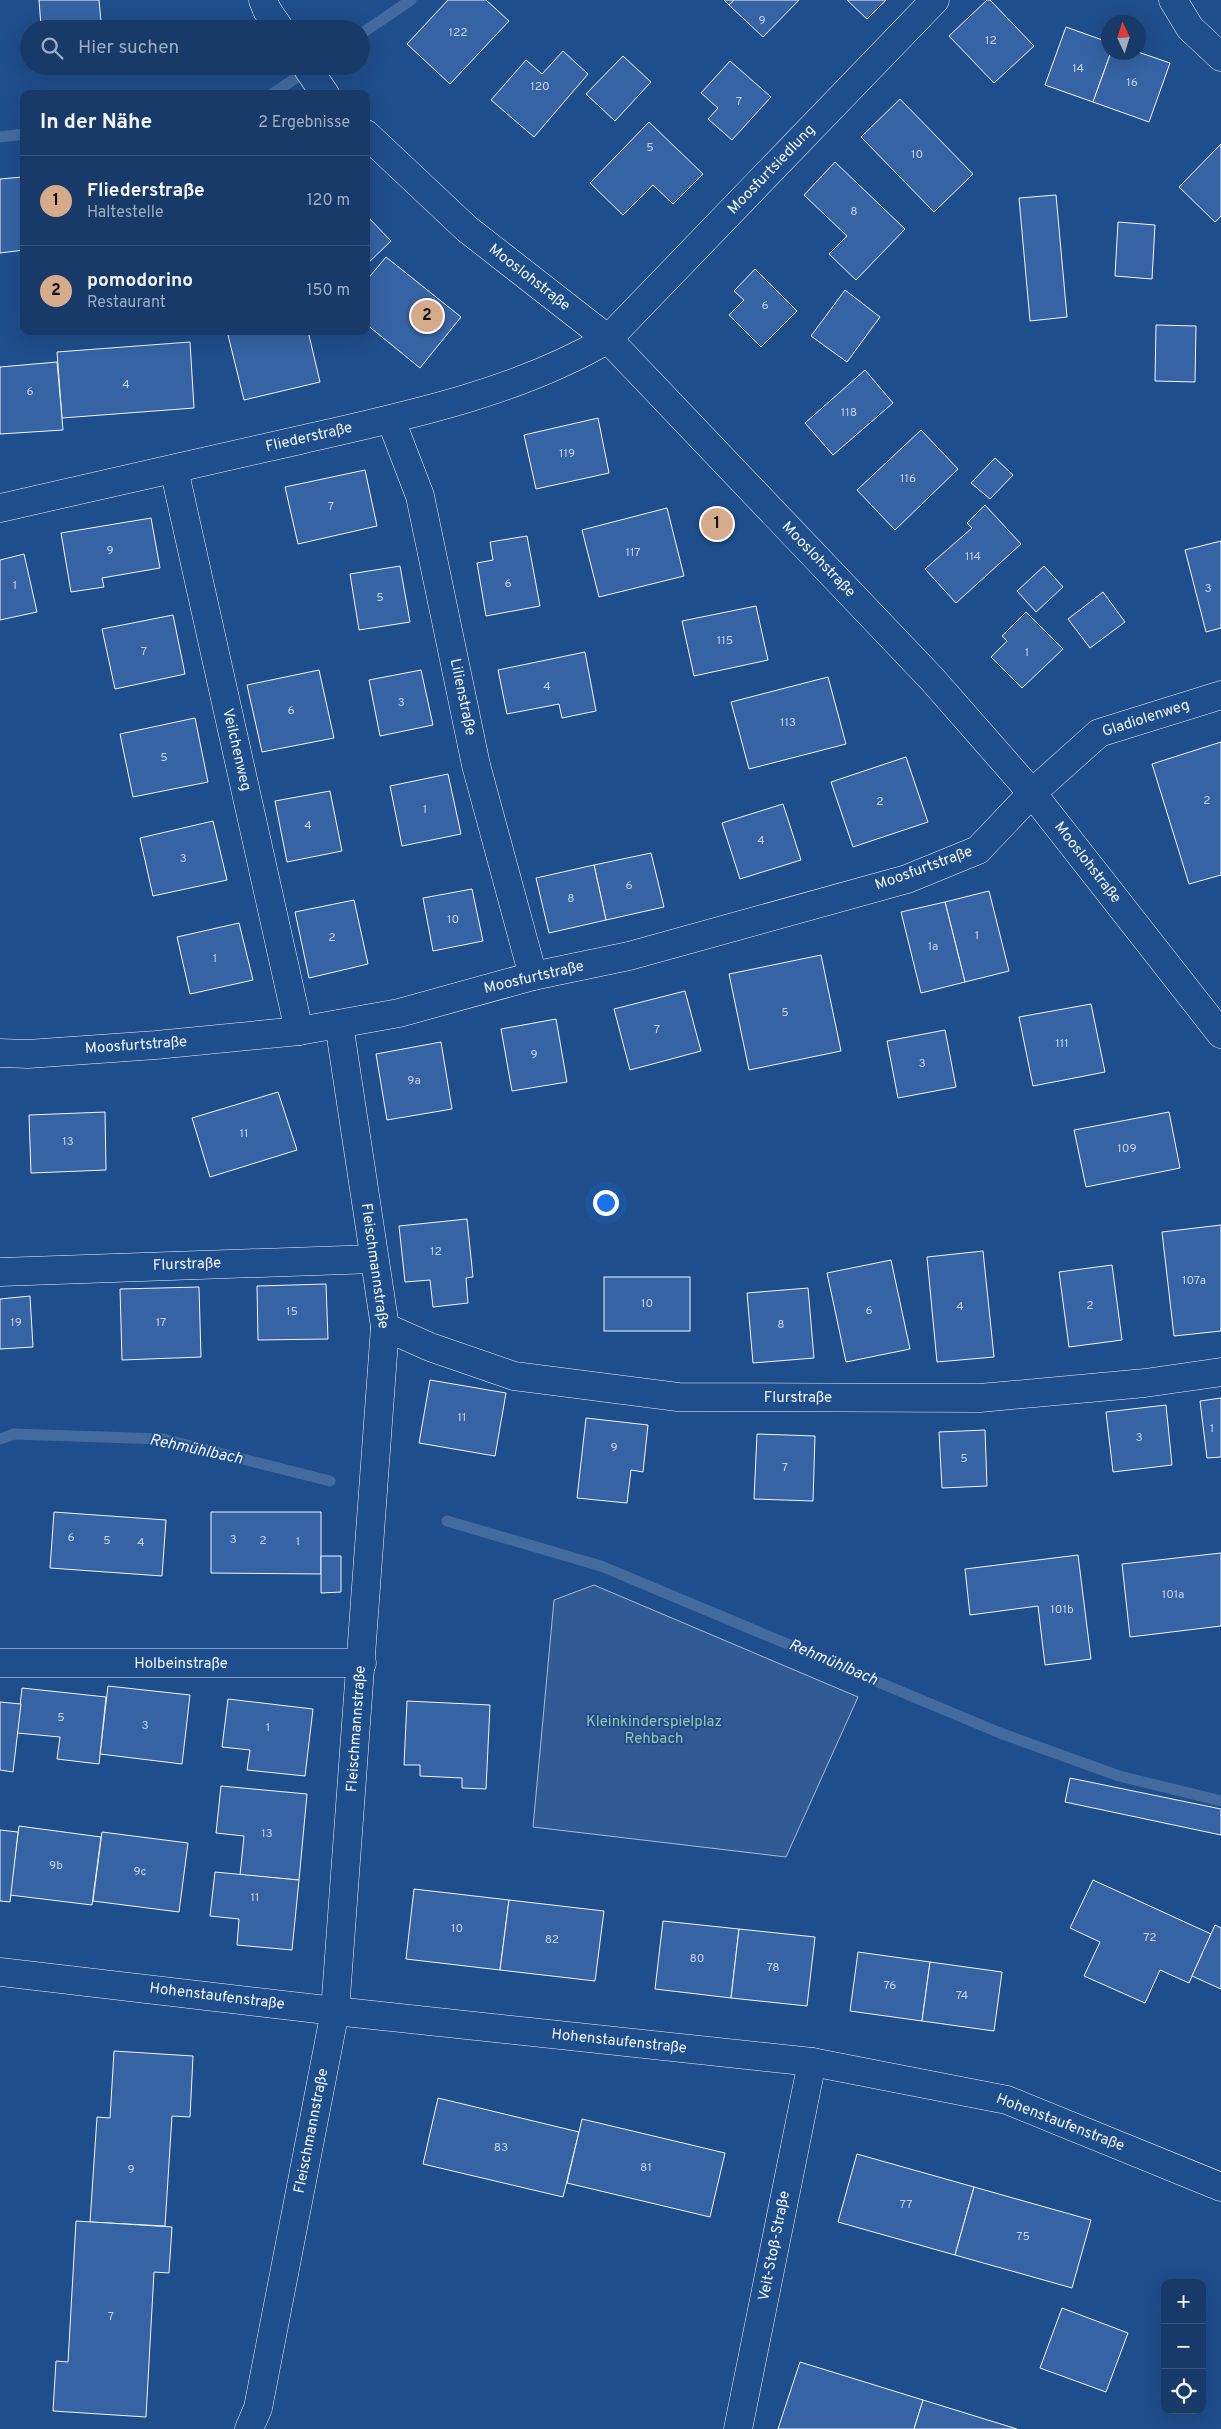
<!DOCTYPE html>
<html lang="de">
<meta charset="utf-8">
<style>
:root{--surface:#173a69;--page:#20416f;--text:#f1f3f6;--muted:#9eadc0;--line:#36547d;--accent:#d6ab8b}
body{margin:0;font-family:Overpass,sans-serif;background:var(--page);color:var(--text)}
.controls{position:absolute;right:15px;bottom:15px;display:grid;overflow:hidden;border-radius:10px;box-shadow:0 5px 20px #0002}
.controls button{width:45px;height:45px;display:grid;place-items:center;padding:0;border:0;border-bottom:1px solid var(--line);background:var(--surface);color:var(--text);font:25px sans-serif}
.compass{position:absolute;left:1101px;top:15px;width:45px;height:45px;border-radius:50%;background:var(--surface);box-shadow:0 5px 20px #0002;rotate:356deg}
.you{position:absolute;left:605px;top:1202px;width:18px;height:18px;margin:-12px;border:4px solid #fff;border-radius:50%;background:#1a73e8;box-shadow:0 0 0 8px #1a73e833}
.badge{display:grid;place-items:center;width:32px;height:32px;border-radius:50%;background:var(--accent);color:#111;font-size:16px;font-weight:700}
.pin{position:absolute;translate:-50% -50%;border:2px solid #fff;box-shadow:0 1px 5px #0006}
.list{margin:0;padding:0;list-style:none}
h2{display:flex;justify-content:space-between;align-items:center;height:65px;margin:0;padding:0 20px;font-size:21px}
h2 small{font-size:16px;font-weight:400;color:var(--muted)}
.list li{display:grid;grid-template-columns:32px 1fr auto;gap:15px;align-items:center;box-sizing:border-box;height:90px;padding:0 20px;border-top:1px solid var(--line)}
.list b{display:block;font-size:19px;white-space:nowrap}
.list p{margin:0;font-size:16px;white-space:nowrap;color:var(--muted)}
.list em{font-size:16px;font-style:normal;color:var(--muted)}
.icon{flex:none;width:28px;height:28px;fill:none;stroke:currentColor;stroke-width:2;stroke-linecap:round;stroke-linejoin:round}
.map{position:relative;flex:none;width:1221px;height:2429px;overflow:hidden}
.search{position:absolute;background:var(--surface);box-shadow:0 5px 20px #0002;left:20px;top:20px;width:350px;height:55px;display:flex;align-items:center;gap:12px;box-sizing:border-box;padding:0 18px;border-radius:28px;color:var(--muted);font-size:19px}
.panel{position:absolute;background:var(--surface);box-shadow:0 5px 20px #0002;left:20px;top:90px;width:350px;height:245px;border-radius:10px}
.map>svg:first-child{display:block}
.green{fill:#305b95;stroke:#a8bbd7}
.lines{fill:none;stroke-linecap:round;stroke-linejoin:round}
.stream{stroke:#446ba0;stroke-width:11}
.building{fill:#3563a3;stroke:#f2f6ff}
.street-casing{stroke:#f2f6ff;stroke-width:29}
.secondary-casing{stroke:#f2f6ff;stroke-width:29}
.street{stroke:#1f4e8c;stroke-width:28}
.secondary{stroke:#1f4e8c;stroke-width:28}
.labels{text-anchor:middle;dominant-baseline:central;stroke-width:4;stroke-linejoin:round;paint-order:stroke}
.number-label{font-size:12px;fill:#c3d1e8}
.street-label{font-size:15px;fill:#f2f6ff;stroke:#1f4e8c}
.park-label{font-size:15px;fill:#97c8a6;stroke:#1f4e8c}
.water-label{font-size:16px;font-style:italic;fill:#f2f6ff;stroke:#1f4e8c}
</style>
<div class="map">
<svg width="1221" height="2429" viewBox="0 0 1221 2429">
<rect width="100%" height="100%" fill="#1f4e8c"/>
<path class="green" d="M 594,1585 L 858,1697 L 786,1857 L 533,1827 L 554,1600 Z"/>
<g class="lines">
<g class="stream">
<path d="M 361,34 L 411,0"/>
<path d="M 272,94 L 308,70"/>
<path d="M 0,137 L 24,134"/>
<path d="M 0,1439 L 14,1434 L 163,1439 L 330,1481"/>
<path d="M 447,1521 L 601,1566 L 1000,1733 L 1119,1776 L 1221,1801"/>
</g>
</g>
<g class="building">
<path d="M 39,0 L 99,0 L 101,22 L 41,26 Z"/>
<path d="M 448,0 L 486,0 L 509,21 L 450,84 L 407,44 Z"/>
<path d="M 724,0 L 734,0 L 729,5 Z"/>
<path d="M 734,0 L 799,0 L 763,37 L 729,5 Z"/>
<path d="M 847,0 L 886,0 L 867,19 Z"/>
<path d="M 987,0 L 990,0 L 1034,46 L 994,83 L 949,36 Z"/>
<path d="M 1066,27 L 1108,42 L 1108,52 L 1111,52 L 1093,102 L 1045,85 Z"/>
<path d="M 563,51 L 588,74 L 534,137 L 491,100 L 526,60 L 542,74 Z"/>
<path d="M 1111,52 L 1138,52 L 1170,63 L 1149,122 L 1093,102 Z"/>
<path d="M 623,56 L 651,82 L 615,121 L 586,94 Z"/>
<path d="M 730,61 L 771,97 L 732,140 L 708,119 L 718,108 L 701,93 Z"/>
<path d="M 900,99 L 973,174 L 934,212 L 861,137 Z"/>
<path d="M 649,122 L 703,174 L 673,204 L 653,185 L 623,215 L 590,183 Z"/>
<path d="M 1221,144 L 1221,216 L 1215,222 L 1179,187 Z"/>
<path d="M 835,162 L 905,229 L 856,280 L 829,254 L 847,236 L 804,195 Z"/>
<path d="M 22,177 L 24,250 L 0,253 L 0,179 Z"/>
<path d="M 1056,195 L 1067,317 L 1030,321 L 1019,198 Z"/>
<path d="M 366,215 L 391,241 L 366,265 Z"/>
<path d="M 1118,222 L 1155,225 L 1152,279 L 1115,276 Z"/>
<path d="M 386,257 L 461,317 L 420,368 L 366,324 L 366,281 Z"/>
<path d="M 755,269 L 797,311 L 761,347 L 729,315 L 744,300 L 734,291 Z"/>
<path d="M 845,290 L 880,317 L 847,362 L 811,336 Z"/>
<path d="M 1156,325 L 1196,326 L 1195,382 L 1155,381 Z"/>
<path d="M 227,331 L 308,331 L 320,382 L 244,400 Z"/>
<path d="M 190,342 L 194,408 L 62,418 L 57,352 Z"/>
<path d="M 57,362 L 63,430 L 0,434 L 0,367 Z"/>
<path d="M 865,370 L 893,403 L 833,455 L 805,423 Z"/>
<path d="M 598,418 L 609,473 L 536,489 L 524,435 Z"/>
<path d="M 921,430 L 958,469 L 895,530 L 857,490 Z"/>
<path d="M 995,458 L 1013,475 L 990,499 L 971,483 Z"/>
<path d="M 365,470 L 377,526 L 298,544 L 285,487 Z"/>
<path d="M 985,505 L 1021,544 L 956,603 L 925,569 L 972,528 L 967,523 Z"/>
<path d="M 667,508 L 684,576 L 599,597 L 582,530 Z"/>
<path d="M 151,518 L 160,568 L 102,578 L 104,587 L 71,592 L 61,533 Z"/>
<path d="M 527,536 L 540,606 L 486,616 L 477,563 L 493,560 L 490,542 Z"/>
<path d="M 1221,541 L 1221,628 L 1206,632 L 1185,550 Z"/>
<path d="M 24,554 L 37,612 L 0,620 L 0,560 Z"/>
<path d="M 400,566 L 410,622 L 359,630 L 350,574 Z"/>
<path d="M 1044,566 L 1063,587 L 1036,612 L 1017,591 Z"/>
<path d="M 1103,592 L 1125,622 L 1090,648 L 1068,619 Z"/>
<path d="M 756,606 L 768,660 L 694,676 L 682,621 Z"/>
<path d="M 1026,612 L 1063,649 L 1022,688 L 991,657 L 1007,641 L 1002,636 Z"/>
<path d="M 173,615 L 185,674 L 115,689 L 102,629 Z"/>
<path d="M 585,652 L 596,711 L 562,718 L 559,704 L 507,714 L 498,670 Z"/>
<path d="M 319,670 L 334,738 L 262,752 L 247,685 Z"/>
<path d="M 421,670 L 433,725 L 380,736 L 369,680 Z"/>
<path d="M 828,677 L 846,744 L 749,769 L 731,702 Z"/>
<path d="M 195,718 L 208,782 L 133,797 L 120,734 Z"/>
<path d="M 1221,742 L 1221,875 L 1189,884 L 1152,764 Z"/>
<path d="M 906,757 L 928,822 L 853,847 L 831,782 Z"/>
<path d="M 448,774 L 461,834 L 402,846 L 390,786 Z"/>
<path d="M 330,791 L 342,851 L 287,862 L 275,801 Z"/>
<path d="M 783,804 L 801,860 L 740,879 L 722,823 Z"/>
<path d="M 213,821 L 227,880 L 153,896 L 140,838 Z"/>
<path d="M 651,853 L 664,907 L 606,920 L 594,865 Z"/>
<path d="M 594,865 L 606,920 L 549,933 L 536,878 Z"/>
<path d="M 472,889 L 483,941 L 433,951 L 423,898 Z"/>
<path d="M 989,891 L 1009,971 L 965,982 L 945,902 Z"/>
<path d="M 354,900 L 368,964 L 309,978 L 295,912 Z"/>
<path d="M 945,902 L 965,982 L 921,993 L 901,912 Z"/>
<path d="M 239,923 L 253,980 L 190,994 L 177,937 Z"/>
<path d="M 821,955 L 841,1051 L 749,1070 L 729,974 Z"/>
<path d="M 685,991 L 701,1051 L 630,1070 L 614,1009 Z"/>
<path d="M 1091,1004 L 1105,1072 L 1033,1086 L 1019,1017 Z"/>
<path d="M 556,1019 L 567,1082 L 512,1091 L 501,1029 Z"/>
<path d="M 945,1030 L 956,1087 L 898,1098 L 887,1041 Z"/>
<path d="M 441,1042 L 452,1109 L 387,1120 L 376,1054 Z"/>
<path d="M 278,1092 L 297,1150 L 210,1177 L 192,1118 Z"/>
<path d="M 105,1112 L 106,1170 L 31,1173 L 29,1115 Z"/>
<path d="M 1169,1112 L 1180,1168 L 1086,1187 L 1074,1130 Z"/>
<path d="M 467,1219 L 473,1277 L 466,1278 L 468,1303 L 433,1307 L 430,1280 L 405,1282 L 399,1226 Z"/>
<path d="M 1221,1225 L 1221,1331 L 1174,1336 L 1162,1232 Z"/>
<path d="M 983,1251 L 994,1357 L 937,1362 L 927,1257 Z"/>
<path d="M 891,1260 L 910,1349 L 846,1362 L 827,1273 Z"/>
<path d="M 1112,1265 L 1122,1340 L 1069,1347 L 1059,1272 Z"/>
<rect x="604" y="1277" width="86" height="54"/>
<path d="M 326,1284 L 328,1339 L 258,1340 L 257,1286 Z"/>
<path d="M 199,1287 L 201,1357 L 122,1360 L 120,1289 Z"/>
<path d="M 808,1288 L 814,1358 L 753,1363 L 747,1293 Z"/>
<path d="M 30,1296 L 33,1347 L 0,1349 L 0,1299 Z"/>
<path d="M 430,1380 L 506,1393 L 495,1456 L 419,1443 Z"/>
<path d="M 1221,1398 L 1221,1457 L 1207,1458 L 1200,1401 Z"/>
<path d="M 1166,1405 L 1172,1465 L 1113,1472 L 1106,1412 Z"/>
<path d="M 586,1418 L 648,1425 L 643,1472 L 631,1470 L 627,1503 L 577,1498 Z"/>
<path d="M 985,1430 L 987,1486 L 942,1488 L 939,1432 Z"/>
<path d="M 757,1434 L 815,1436 L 813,1501 L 754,1499 Z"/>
<path d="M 54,1512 L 166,1520 L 162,1576 L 50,1568 Z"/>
<path d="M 211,1512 L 321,1512 L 321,1574 L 211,1573 Z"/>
<path d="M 1221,1553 L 1221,1626 L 1130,1637 L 1122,1564 Z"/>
<path d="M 1078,1555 L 1091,1659 L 1045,1665 L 1038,1606 L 970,1615 L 965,1569 Z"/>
<path d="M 321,1556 L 341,1556 L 341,1592 L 321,1593 Z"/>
<path d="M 108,1686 L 190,1695 L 182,1764 L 100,1754 Z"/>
<path d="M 22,1688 L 106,1697 L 99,1764 L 57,1759 L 60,1737 L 17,1733 Z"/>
<path d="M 228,1699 L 313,1709 L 305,1776 L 247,1770 L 250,1750 L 222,1747 Z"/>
<path d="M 407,1701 L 490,1705 L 486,1789 L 462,1788 L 462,1778 L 420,1776 L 420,1765 L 404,1765 Z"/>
<path d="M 0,1702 L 21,1704 L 13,1772 L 0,1770 Z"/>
<path d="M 1070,1778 L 1221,1809 L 1221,1835 L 1065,1802 Z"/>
<path d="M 221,1786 L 307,1794 L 299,1880 L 240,1875 L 244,1836 L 216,1833 Z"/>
<path d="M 19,1826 L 101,1837 L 92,1905 L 10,1895 Z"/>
<path d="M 0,1830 L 18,1832 L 10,1902 L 0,1901 Z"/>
<path d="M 102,1832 L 188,1843 L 179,1912 L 93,1901 Z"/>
<path d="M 215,1872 L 299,1880 L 292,1950 L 237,1945 L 239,1919 L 210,1916 Z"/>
<path d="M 1093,1880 L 1211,1934 L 1189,1983 L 1160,1970 L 1145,2003 L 1084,1976 L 1100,1942 L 1070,1928 Z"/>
<path d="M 414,1889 L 509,1900 L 500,1970 L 406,1959 Z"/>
<path d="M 509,1900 L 604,1911 L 595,1981 L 500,1970 Z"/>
<path d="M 663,1921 L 739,1929 L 731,1998 L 655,1989 Z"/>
<path d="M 1215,1925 L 1221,1928 L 1221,1989 L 1192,1976 Z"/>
<path d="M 739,1929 L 815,1937 L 807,2006 L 731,1998 Z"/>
<path d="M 858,1952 L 930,1962 L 922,2021 L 850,2011 Z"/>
<path d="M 930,1962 L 1002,1972 L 994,2031 L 922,2021 Z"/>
<path d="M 114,2051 L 193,2056 L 190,2117 L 172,2116 L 165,2226 L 90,2222 L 97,2117 L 110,2118 Z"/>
<path d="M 438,2098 L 579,2132 L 563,2197 L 423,2164 Z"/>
<path d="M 582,2119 L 725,2153 L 710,2217 L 567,2183 Z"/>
<path d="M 857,2154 L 974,2187 L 955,2255 L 838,2222 Z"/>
<path d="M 974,2187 L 1091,2220 L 1072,2288 L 955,2255 Z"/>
<path d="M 76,2221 L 172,2227 L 169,2273 L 154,2272 L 146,2417 L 53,2411 L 56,2361 L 68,2362 Z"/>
<path d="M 1062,2308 L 1128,2333 L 1106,2392 L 1040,2368 Z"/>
<path d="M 800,2362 L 923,2400 L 914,2429 L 778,2429 Z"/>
<path d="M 923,2400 L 1017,2429 L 914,2429 Z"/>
</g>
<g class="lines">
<g class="street-casing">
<g id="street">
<path d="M 1173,0 L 1190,28 L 1221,57"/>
<path d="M 267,10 L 280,29"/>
<path d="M 306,66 L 325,94"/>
<path d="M 391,420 L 420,496 L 476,765 L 533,976"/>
<path d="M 174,469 L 299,1031"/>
<path d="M 0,508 C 100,485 200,463 300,440 C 402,417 517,393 608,339 L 935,0"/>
<path d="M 0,1053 L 28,1054 L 156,1045 L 299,1031 L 399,1013 L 533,976 L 629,956 L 907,879 L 978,850 L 1032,793 L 1099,733 L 1221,695"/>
<path d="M 0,1272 L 374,1259"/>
<path d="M 385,1327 L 430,1347 L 514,1376 L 678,1397 L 980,1398 L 1145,1383 L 1221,1372"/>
<path d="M 0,1663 L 362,1663"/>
<path d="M 0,1972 L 335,2011 L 812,2062 L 1007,2100 L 1221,2187"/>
<path d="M 249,2429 L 258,2408 L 335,2011 L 385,1327 L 339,1024"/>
<path d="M 738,2429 L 812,2062"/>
</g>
</g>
<g class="secondary-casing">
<g id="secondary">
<path d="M 263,0 L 267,10"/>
<path d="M 366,134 L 467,229 L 608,339 L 932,679 L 1032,793 L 1221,1034"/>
</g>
</g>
<use href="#street" class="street"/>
<use href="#secondary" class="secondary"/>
</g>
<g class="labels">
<g class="number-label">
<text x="762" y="21">9</text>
<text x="458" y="33">122</text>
<text x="991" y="41">12</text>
<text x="1078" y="69">14</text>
<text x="1132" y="83">16</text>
<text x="540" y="87">120</text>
<text x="739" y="102">7</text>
<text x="650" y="148">5</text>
<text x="917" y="155">10</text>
<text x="854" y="212">8</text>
<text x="765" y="306">6</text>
<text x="126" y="385">4</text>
<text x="30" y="392">6</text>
<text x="849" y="413">118</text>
<text x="567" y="454">119</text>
<text x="908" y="479">116</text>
<text x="331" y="507">7</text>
<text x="110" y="551">9</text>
<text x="633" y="553">117</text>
<text x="973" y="557">114</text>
<text x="508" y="584">6</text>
<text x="15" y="586">1</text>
<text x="1208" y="589">3</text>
<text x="380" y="598">5</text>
<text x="725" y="641">115</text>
<text x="144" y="652">7</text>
<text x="1027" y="653">1</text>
<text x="547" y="687">4</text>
<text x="401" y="703">3</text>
<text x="291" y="711">6</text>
<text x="788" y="723">113</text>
<text x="164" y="758">5</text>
<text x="1207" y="801">2</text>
<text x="880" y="802">2</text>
<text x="425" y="810">1</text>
<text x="308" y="826">4</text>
<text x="761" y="841">4</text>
<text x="183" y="859">3</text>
<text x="629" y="886">6</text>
<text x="571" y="899">8</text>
<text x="453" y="920">10</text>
<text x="977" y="936">1</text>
<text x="332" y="938">2</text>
<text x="933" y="947">1a</text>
<text x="215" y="959">1</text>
<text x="785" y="1013">5</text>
<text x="657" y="1030">7</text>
<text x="1062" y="1044">111</text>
<text x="534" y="1055">9</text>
<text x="922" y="1064">3</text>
<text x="414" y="1081">9a</text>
<text x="244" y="1134">11</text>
<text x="68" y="1142">13</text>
<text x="1127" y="1149">109</text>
<text x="436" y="1252">12</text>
<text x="1194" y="1281">107a</text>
<text x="647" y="1304">10</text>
<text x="1090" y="1306">2</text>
<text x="960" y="1307">4</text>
<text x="869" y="1311">6</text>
<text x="292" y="1312">15</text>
<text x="16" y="1323">19</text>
<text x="161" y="1323">17</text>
<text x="781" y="1325">8</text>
<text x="462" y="1418">11</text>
<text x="1212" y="1429">1</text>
<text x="1139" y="1438">3</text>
<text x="614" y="1448">9</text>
<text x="964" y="1459">5</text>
<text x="785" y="1468">7</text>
<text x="71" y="1538">6</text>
<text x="233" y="1540">3</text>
<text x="107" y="1541">5</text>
<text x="263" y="1541">2</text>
<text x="298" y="1542">1</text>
<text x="141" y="1543">4</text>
<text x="1173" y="1595">101a</text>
<text x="1062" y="1610">101b</text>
<text x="61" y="1718">5</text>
<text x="145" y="1726">3</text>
<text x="268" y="1728">1</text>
<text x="267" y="1834">13</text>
<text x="56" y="1866">9b</text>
<text x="140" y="1872">9c</text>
<text x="255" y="1898">11</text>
<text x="457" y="1929">10</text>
<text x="1150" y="1938">72</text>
<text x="552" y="1940">82</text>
<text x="697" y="1959">80</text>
<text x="773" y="1968">78</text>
<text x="890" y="1986">76</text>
<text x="962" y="1996">74</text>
<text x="501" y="2148">83</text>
<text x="646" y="2168">81</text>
<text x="131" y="2170">9</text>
<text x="906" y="2205">77</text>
<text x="1023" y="2237">75</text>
<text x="111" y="2317">7</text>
</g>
<g class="street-label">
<text transform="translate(772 170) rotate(-46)">Moosfurtsiedlung</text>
<text transform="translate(529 278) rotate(38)">Mooslohstraße</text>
<text transform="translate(309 438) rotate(-13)">Fliederstraße</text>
<text transform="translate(818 560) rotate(46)">Mooslohstraße</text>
<text transform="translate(462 697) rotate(78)">Lilienstraße</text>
<text transform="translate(1146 719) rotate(-18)">Gladiolenweg</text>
<text transform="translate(236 750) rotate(77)">Veilchenweg</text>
<text transform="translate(1087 863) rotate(52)">Mooslohstraße</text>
<text transform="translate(924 869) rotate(-20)">Moosfurtstraße</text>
<text transform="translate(534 978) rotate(-13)">Moosfurtstraße</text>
<text transform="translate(136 1046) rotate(-4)">Moosfurtstraße</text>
<text transform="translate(187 1265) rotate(-2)">Flurstraße</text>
<text transform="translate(374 1266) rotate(82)">Fleischmannstraße</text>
<text x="798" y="1398">Flurstraße</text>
<text x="181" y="1664">Holbeinstraße</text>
<text transform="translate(357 1729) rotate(-86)">Fleischmannstraße</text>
<text transform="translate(217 1997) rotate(7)">Hohenstaufenstraße</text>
<text transform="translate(619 2042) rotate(6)">Hohenstaufenstraße</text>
<text transform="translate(1060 2123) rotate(21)">Hohenstaufenstraße</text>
<text transform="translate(312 2131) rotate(-79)">Fleischmannstraße</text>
<text transform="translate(775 2246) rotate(-79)">Veit-Stoß-Straße</text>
</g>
<g class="park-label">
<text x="654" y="1722">Kleinkinderspielplaz<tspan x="654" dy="17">Rehbach</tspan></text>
</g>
<g class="water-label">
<text transform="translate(196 1450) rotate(12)">Rehmühlbach</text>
<text transform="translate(833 1663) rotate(23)">Rehmühlbach</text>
</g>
</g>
</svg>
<div class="controls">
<button>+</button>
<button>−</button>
<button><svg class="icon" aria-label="locate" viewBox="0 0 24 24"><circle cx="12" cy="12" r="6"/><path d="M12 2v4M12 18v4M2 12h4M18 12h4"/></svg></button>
</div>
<svg class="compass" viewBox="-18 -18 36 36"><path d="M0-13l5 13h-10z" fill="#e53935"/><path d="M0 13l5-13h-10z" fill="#9eadc0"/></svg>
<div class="you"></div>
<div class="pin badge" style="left:717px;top:524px">1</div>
<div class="pin badge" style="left:427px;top:316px">2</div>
<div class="search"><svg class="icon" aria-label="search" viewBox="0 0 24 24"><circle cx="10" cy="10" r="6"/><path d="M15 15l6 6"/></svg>Hier suchen</div>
<section class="panel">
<h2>In der Nähe<small>2 Ergebnisse</small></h2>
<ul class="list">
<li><span class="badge">1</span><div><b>Fliederstraße</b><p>Haltestelle</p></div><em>120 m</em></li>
<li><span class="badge">2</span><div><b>pomodorino</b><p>Restaurant</p></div><em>150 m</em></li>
</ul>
</section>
</div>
